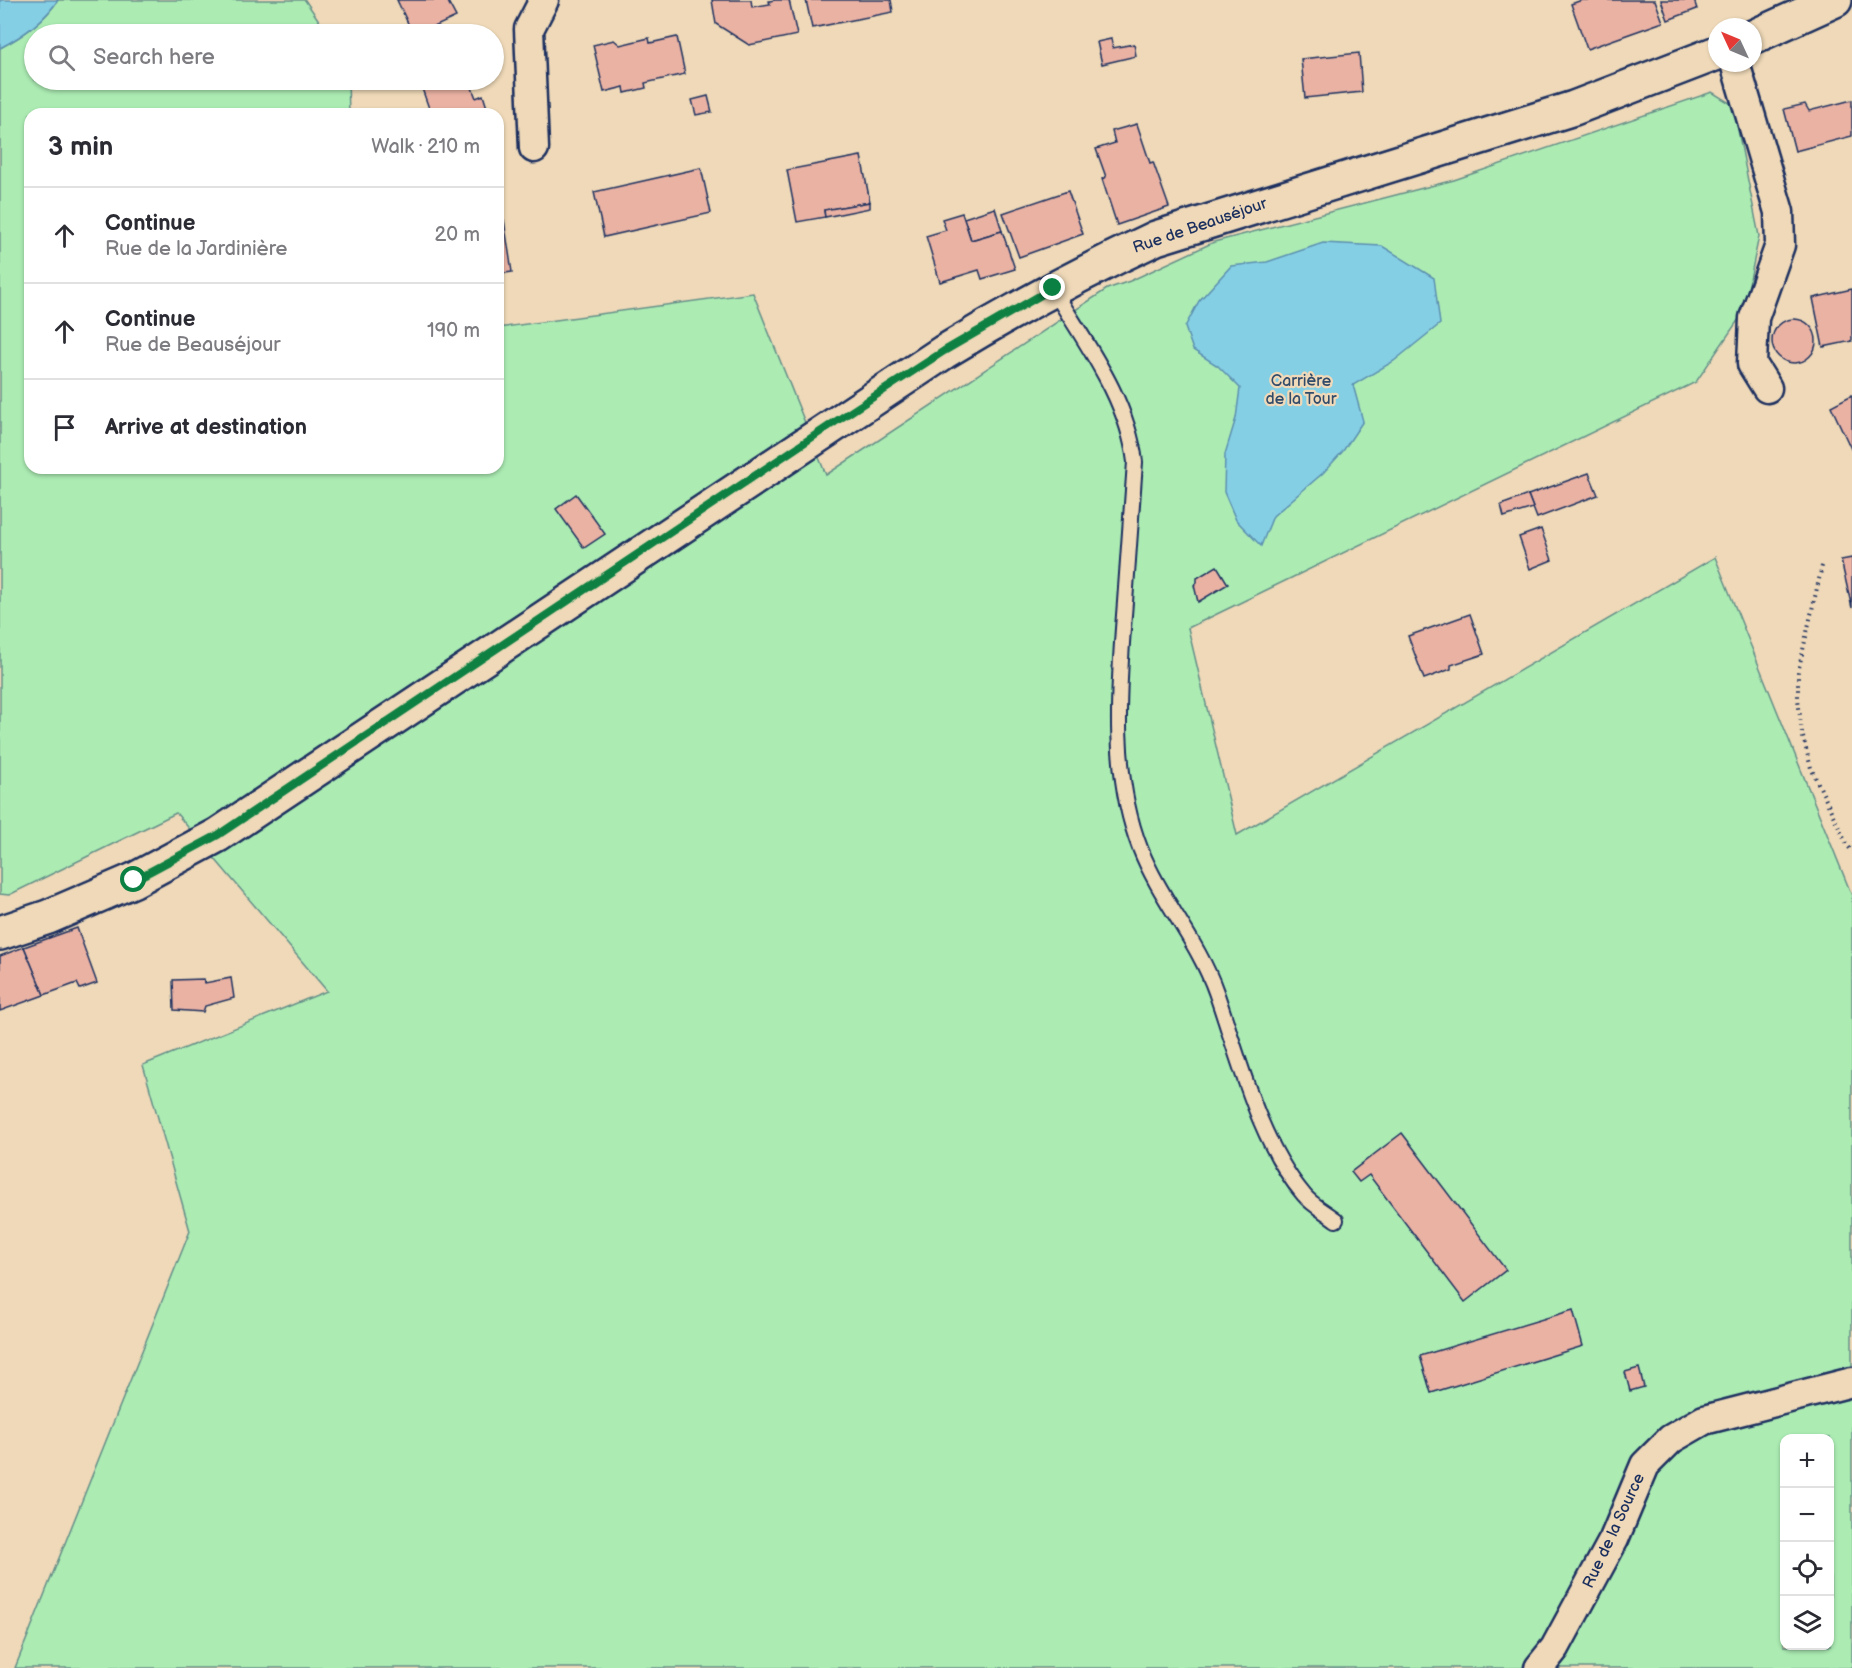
<!DOCTYPE html>
<meta charset="utf-8">
<style>
:root{--surface:#fff;--page:#f2f2f3;--text:#2b2b33;--muted:#7c7c81;--line:#e1e1e2}
body{margin:0;font-family:"Balsamiq Sans",sans-serif;background:var(--page);color:var(--text)}
.controls{position:absolute;right:18px;bottom:18px;display:grid;overflow:hidden;border-radius:12px;box-shadow:0 2px 4px #0004}
.controls button{width:54px;height:54px;display:grid;place-items:center;padding:0;border:0;border-bottom:2px solid var(--line);background:var(--surface);color:var(--text);font:30px sans-serif}
.compass{position:absolute;left:1708px;top:18px;width:54px;height:54px;border-radius:50%;background:var(--surface);box-shadow:0 2px 4px #0004;rotate:314deg}
.stop{position:absolute;width:18px;height:18px;margin:-14px;border:4px solid #0b8043;border-radius:50%;background:#fff}
.stop.end{background:#0b8043;border-color:#fff;box-shadow:0 2px 6px #0008}
.list{margin:0;padding:0;list-style:none}
h2{display:flex;justify-content:space-between;align-items:center;height:78px;margin:0;padding:0 24px;font-size:26px}
h2 small{font-size:20px;font-weight:400;color:var(--muted)}
.list li{display:grid;grid-template-columns:39px 1fr auto;gap:18px;align-items:center;box-sizing:border-box;height:96px;padding:0 24px;border-top:2px solid var(--line)}
.list b{display:block;font-size:22px;white-space:nowrap}
.list p{margin:0;font-size:20px;white-space:nowrap;color:var(--muted)}
.list em{font-size:20px;font-style:normal;color:var(--muted)}
.icon{flex:none;width:33px;height:33px;fill:none;stroke:currentColor;stroke-width:2;stroke-linecap:round;stroke-linejoin:round}
.map{position:relative;flex:none;width:1852px;height:1668px;overflow:hidden}
.search{position:absolute;background:var(--surface);box-shadow:0 2px 4px #0004;left:24px;top:24px;width:480px;height:66px;display:flex;align-items:center;gap:15px;box-sizing:border-box;padding:0 21px;border-radius:33px;color:var(--muted);font-size:22px}
.panel{position:absolute;background:var(--surface);box-shadow:0 2px 4px #0004;left:24px;top:108px;width:480px;height:366px;border-radius:18px}
.map>svg:first-child{display:block}
.green{fill:#acecb3;stroke:#648e88;stroke-width:1.5;fill-rule:evenodd}
.water{fill:#85cfe5;stroke:#5b8faf;stroke-width:1.5}
.building{fill:#eab2a3;stroke:#1b2f5e;stroke-width:1.5}
.lines{fill:none;stroke-linecap:round;stroke-linejoin:round}
.service-casing{stroke:#1b2f5e;stroke-width:18}
.minor-casing{stroke:#1b2f5e;stroke-width:33}
.tertiary-casing{stroke:#1b2f5e;stroke-width:38}
.path{stroke:#1b2f5e;stroke-width:4;stroke-dasharray:1.5 4.5;stroke-linecap:butt}
.service{stroke:#efd9b8;stroke-width:14}
.minor{stroke:#efd9b8;stroke-width:28}
.tertiary{stroke:#efd9b8;stroke-width:33}
.route{stroke:#0b8043;stroke-width:8}
.labels{text-anchor:middle;dominant-baseline:central;stroke-width:4.5;stroke-linejoin:round;paint-order:stroke}
.street-label{font-size:16px;fill:#1b2f5e;stroke:#efd9b8}
.park-label{font-size:16px;fill:#314b6b;stroke:#efd9b8}
</style>
<div class="map">
<svg width="1852" height="1668" viewBox="0 0 1852 1668">
<rect width="100%" height="100%" fill="#efd9b8"/>
<filter id="ink" filterUnits="userSpaceOnUse"><feTurbulence type="fractalNoise" baseFrequency=".0167" numOctaves="2"/><feDisplacementMap in="SourceGraphic" scale="12" xChannelSelector="R" yChannelSelector="G"/><feConvolveMatrix kernelMatrix="1 2 1 2 8 2 1 2 1" color-interpolation-filters="sRGB"/></filter>
<g filter="url(#ink)">
<path class="green" d="M 58,0 L 305,0 L 328,34 L 34,34 L 34,80 L 348,80 L 349,114 L 30,114 L 30,468 L 498,468 L 498,328 L 753,293 L 826,475 L 1107,289 L 1130,281 L 1214,242 L 1454,180 L 1712,92 L 1733,105 L 1759,236 L 1743,313 L 1696,382 L 1188,628 L 1237,835 L 1715,557 L 1852,896 L 1852,1668 L 15,1668 L 190,1231 L 143,1065 L 327,991 L 176,813 L 9,895 L 0,894 L 0,48 C 21,37 45,20 58,0 ZM 1784,1438 L 1830,1438 L 1830,1646 L 1784,1646 Z"/>
<g class="water">
<path d="M 0,0 L 58,0 C 45,20 21,37 0,48 Z"/>
<path d="M 1323,243 L 1382,246 L 1434,278 L 1440,324 L 1394,361 L 1353,385 L 1363,421 L 1343,451 L 1323,473 L 1273,516 L 1261,546 L 1236,520 L 1224,492 L 1225,454 L 1236,418 L 1240,388 L 1218,366 L 1193,350 L 1185,327 L 1199,301 L 1231,266 L 1267,262 Z"/>
</g>
<g class="building">
<path d="M 397,0 L 447,0 L 456,17 L 419,34 L 413,34 Z"/>
<path d="M 712,0 L 751,0 L 752,7 L 770,4 L 769,1 L 775,0 L 789,0 L 797,35 L 749,45 L 716,24 Z"/>
<path d="M 806,0 L 891,0 L 893,12 L 812,28 Z"/>
<path d="M 1582,0 L 1655,0 L 1663,22 L 1587,49 L 1571,4 Z"/>
<path d="M 1661,0 L 1694,0 L 1697,9 L 1668,20 Z"/>
<path d="M 677,37 L 685,74 L 645,83 L 646,88 L 625,93 L 624,87 L 604,92 L 593,45 L 614,40 L 620,45 L 649,38 L 650,43 Z"/>
<path d="M 1111,39 L 1113,48 L 1134,44 L 1136,56 L 1102,64 L 1097,42 Z"/>
<path d="M 1359,53 L 1362,92 L 1305,98 L 1301,59 Z"/>
<path d="M 419,80 L 469,80 L 476,98 L 483,95 L 489,114 L 431,114 Z"/>
<path d="M 708,96 L 712,112 L 696,115 L 692,100 Z"/>
<path d="M 1852,100 L 1852,136 L 1795,151 L 1784,109 L 1805,104 L 1809,111 Z"/>
<path d="M 1137,124 L 1150,163 L 1153,162 L 1169,207 L 1117,225 L 1102,179 L 1106,177 L 1096,149 L 1115,143 L 1112,131 Z"/>
<path d="M 861,156 L 870,202 L 824,210 L 825,217 L 797,222 L 787,170 Z"/>
<path d="M 701,168 L 711,213 L 604,237 L 594,192 Z"/>
<path d="M 1068,191 L 1083,234 L 1019,257 L 1003,213 Z"/>
<path d="M 870,202 L 870,208 L 825,217 L 824,210 Z"/>
<path d="M 995,208 L 1002,231 L 971,240 L 964,218 Z"/>
<path d="M 962,213 L 971,240 L 1002,231 L 1015,269 L 982,279 L 979,270 L 940,282 L 926,236 L 946,230 L 942,219 Z"/>
<path d="M 504,220 L 512,272 L 498,274 L 498,221 Z"/>
<path d="M 1852,289 L 1852,341 L 1823,347 L 1813,298 Z"/>
<circle cx="1794" cy="341" r="22"/>
<path d="M 1852,395 L 1852,451 L 1831,406 Z"/>
<path d="M 1589,473 L 1598,495 L 1537,518 L 1528,495 Z"/>
<path d="M 576,494 L 605,534 L 584,548 L 556,509 Z"/>
<path d="M 1528,495 L 1533,508 L 1504,517 L 1501,505 Z"/>
<path d="M 1541,529 L 1552,560 L 1530,569 L 1519,537 Z"/>
<path d="M 1852,558 L 1852,608 L 1841,560 Z"/>
<path d="M 1217,566 L 1228,584 L 1198,602 L 1194,585 L 1197,582 L 1197,578 Z"/>
<path d="M 1470,614 L 1484,654 L 1451,665 L 1451,669 L 1424,679 L 1408,636 Z"/>
<path d="M 77,928 L 97,983 L 80,989 L 77,983 L 44,995 L 24,947 Z"/>
<path d="M 24,947 L 44,995 L 0,1011 L 0,956 Z"/>
<path d="M 231,978 L 234,998 L 205,1006 L 203,1012 L 174,1010 L 173,980 L 204,979 L 205,983 Z"/>
<path d="M 1402,1133 L 1506,1270 L 1465,1302 L 1369,1175 L 1359,1182 L 1351,1172 Z"/>
<path d="M 1573,1310 L 1583,1346 L 1431,1393 L 1420,1356 Z"/>
<path d="M 1639,1368 L 1644,1387 L 1630,1391 L 1625,1372 Z"/>
</g>
<g class="lines">
<g class="service-casing">
<path id="service" d="M 1053,289 C 1085,343 1127,397 1135,462 C 1132,509 1128,555 1125,602 C 1119,682 1110,771 1140,848 C 1160,899 1198,941 1216,992 C 1239,1058 1259,1142 1304,1195 C 1312,1205 1326,1212 1336,1220"/>
</g>
<g class="minor-casing">
<g id="minor">
<path d="M 1735,63 L 1779,212 L 1780,245 L 1754,318 L 1752,364 L 1767,388"/>
<path d="M 534,148 L 529,29 L 544,0"/>
<path d="M 1539,1668 L 1555,1648 L 1614,1539 L 1645,1465 L 1671,1439 L 1704,1420 L 1852,1382"/>
</g>
</g>
<g class="tertiary-casing">
<g id="tertiary">
<path d="M 1753,37 L 1835,0"/>
<path d="M 0,933 L 48,917 L 134,880 L 218,835 L 944,352 C 1013,310 1083,272 1156,238 L 1574,108 L 1717,53"/>
</g>
</g>
<path class="path" d="M 1822,566 L 1798,672 L 1798,699 L 1802,733 L 1811,768 L 1847,845 L 1852,851"/>
<use href="#service" class="service"/>
<use href="#minor" class="minor"/>
<use href="#tertiary" class="tertiary"/>
</g>
</g>
<g class="lines" filter="url(#ink)">
<path class="route" d="M 134,880 L 218,835 L 838,420 L 944,351 L 1053,288"/>
</g>
<g class="labels">
<g class="street-label">
<text transform="translate(1200 226) rotate(-19)">Rue de Beauséjour</text>
<text transform="translate(1614 1531) rotate(-65)">Rue de la Source</text>
</g>
<g class="park-label">
<text x="1301" y="381">Carrière<tspan x="1301" dy="18">de la Tour</tspan></text>
</g>
</g>
</svg>
<div class="controls">
<button>+</button>
<button>−</button>
<button><svg class="icon" aria-label="locate" viewBox="0 0 24 24"><circle cx="12" cy="12" r="6"/><path d="M12 2v4M12 18v4M2 12h4M18 12h4"/></svg></button>
<button><svg class="icon" aria-label="layers" viewBox="0 0 24 24"><path d="M12 4l9 5-9 5-9-5zM3 14l9 5 9-5"/></svg></button>
</div>
<svg class="compass" viewBox="-18 -18 36 36"><path d="M0-13l5 13h-10z" fill="#e53935"/><path d="M0 13l5-13h-10z" fill="#7c7c81"/></svg>
<div class="stop" style="left:134px;top:880px"></div>
<div class="stop end" style="left:1053px;top:288px"></div>
<div class="search"><svg class="icon" aria-label="search" viewBox="0 0 24 24"><circle cx="10" cy="10" r="6"/><path d="M15 15l6 6"/></svg>Search here</div>
<section class="panel">
<h2>3 min<small>Walk · 210 m</small></h2>
<ul class="list">
<li><svg class="icon" aria-label="ahead" viewBox="0 0 24 24"><path d="M12 20V5M6 11l6-6 6 6"/></svg><div><b>Continue</b><p>Rue de la Jardinière</p></div><em>20 m</em></li>
<li><svg class="icon" aria-label="ahead" viewBox="0 0 24 24"><path d="M12 20V5M6 11l6-6 6 6"/></svg><div><b>Continue</b><p>Rue de Beauséjour</p></div><em>190 m</em></li>
<li><svg class="icon" aria-label="arrive" viewBox="0 0 24 24"><path d="M6 21V4h12l-3 4 3 4H6"/></svg><div><b>Arrive at destination</b></div></li>
</ul>
</section>
</div>
